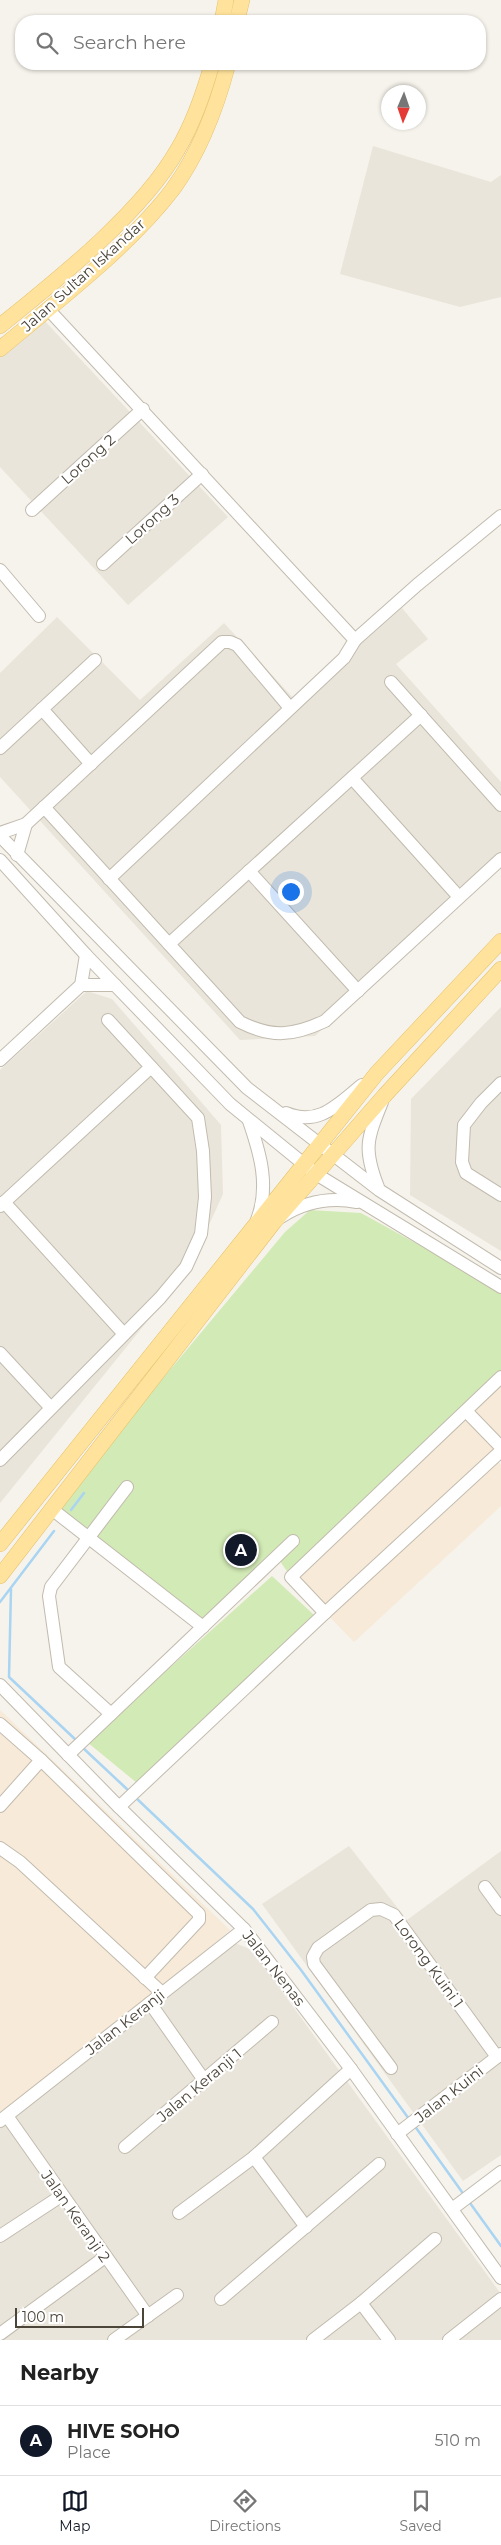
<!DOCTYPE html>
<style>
:root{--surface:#fff;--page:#f6f6f6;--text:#222;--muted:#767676;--line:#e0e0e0;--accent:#111827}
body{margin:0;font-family:Montserrat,sans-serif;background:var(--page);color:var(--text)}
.compass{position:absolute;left:381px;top:85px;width:45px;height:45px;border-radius:50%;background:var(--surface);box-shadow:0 1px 4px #0004;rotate:182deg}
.scale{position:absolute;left:15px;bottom:12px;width:129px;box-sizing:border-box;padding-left:5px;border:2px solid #4b4439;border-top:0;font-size:14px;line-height:18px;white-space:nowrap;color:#4b4439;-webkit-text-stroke:4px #fff;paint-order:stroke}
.you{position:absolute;left:290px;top:891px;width:18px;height:18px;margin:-12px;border:4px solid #fff;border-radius:50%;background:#1a73e8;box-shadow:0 0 0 8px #1a73e833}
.badge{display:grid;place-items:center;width:32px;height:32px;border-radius:50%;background:var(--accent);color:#fff;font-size:16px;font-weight:700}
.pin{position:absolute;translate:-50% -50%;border:2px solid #fff;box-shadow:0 1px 5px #0006}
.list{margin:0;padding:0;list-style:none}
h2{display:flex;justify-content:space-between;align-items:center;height:65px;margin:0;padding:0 20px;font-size:21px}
h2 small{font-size:16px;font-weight:400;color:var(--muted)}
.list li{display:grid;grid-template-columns:32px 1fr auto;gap:15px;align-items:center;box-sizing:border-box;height:70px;padding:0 20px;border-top:1px solid var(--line)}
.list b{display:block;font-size:19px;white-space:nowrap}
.list p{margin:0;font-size:16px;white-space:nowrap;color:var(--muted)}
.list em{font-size:16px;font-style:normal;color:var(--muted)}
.icon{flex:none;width:28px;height:28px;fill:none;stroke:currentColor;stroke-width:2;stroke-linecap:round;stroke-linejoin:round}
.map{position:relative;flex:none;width:501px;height:2340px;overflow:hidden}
.search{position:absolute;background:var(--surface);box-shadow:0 1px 4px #0004;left:15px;right:15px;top:15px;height:55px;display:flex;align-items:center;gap:12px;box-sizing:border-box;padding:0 18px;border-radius:20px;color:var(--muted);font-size:19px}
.sheet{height:135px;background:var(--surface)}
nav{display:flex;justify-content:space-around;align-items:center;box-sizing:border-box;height:70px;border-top:1px solid var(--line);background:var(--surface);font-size:14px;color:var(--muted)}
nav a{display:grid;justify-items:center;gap:2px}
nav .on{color:var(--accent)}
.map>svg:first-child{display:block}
.residential{fill:#eae5da}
.commercial{fill:#f7ead8}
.green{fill:#d2eab5}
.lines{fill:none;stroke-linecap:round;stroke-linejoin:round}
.stream{stroke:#a9d4f2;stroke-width:2.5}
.minor-casing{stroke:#c2bbae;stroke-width:14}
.major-casing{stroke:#e6c16a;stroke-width:16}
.minor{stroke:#fff;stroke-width:12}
.major{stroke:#ffe39c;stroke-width:15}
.labels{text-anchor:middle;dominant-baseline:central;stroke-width:4.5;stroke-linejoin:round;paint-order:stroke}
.street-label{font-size:15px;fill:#4b4439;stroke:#fff}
</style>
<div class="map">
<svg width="501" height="2340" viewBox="0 0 501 2340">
<rect width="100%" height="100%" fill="#f6f3ec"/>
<g class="residential">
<path d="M 373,146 L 491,182 L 501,175 L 501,297 L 460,307 L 340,274 Z"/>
<path d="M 41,317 L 228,517 L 128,605 L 0,467 L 0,352 Z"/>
<path d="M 402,608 L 428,639 L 396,664 L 501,782 L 501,864 L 315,1036 L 240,1040 L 0,777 L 0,673 L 57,617 L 140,700 L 224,623 L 296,701 Z"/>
<path d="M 87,991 L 112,999 L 221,1125 L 223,1194 L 188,1271 L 0,1503 L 0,1070 Z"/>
<path d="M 501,1007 L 501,1251 L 410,1195 L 411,1099 Z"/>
<path d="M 349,1846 L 407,1920 L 501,1851 L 501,2155 L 463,2181 L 262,1904 Z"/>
<path d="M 230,1941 L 252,1950 L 501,2294 L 501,2340 L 0,2340 L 0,2127 Z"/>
</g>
<g class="commercial">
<path d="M 501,1377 L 501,1451 L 494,1457 L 501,1465 L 501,1506 L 354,1642 L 291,1577 Z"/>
<path d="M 0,1710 L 230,1930 L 129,2017 L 0,2119 Z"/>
</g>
<g class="green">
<path d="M 310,1210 L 361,1213 L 501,1290 L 501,1377 L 291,1577 L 277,1557 L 203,1627 L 53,1510 L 285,1232 Z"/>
<path d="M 272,1576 L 314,1615 L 137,1783 L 87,1742 Z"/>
</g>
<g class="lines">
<g class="stream">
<path d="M 71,1510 L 84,1493"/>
<path d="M 11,1589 L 9,1677 L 77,1741"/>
<path d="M 0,1602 L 54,1531"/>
<path d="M 82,1747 L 129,1791"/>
<path d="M 135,1797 L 253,1909 L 301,1970 L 409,2119"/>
<path d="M 414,2125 L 462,2192"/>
<path d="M 470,2203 L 501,2246"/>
</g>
<g class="minor-casing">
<g id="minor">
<path d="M 48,309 L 355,640 L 344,658 L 109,879"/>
<path d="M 32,510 L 143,409"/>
<path d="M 103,564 L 202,474"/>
<path d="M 0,570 L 39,616"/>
<path d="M 355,640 L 417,585 L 501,516"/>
<path d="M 391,682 L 501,805"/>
<path d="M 42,709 L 91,764"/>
<path d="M 0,748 L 95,660"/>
<path d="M 352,778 L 459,897"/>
<path d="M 44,807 L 240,1022 C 272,1038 293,1036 325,1021 L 501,859"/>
<path d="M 0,833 L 26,824 L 222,642 L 230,642 L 237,645 L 290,708"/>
<path d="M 0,836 L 247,1088 L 379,1190 L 501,1268"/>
<path d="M 17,855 L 26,824"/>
<path d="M 0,860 L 86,955 L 230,1104 L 316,1174 L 501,1287"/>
<path d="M 249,871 L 358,991"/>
<path d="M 169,944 L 421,715"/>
<path d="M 81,985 L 115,985"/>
<path d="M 0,1060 L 81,985 L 86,955"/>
<path d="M 501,1083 L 481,1103 L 464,1125 L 462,1162 L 466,1173 L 501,1195"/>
<path d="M 286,1113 C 319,1127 338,1104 362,1085"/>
<path d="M 249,1121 C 260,1153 270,1186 257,1220"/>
<path d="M 378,1187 C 363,1149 367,1139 382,1102"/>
<path d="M 4,1202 L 124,1334"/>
<path d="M 0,1206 L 151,1067"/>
<path d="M 281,1217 C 304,1202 330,1197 357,1202"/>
<path d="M 0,1353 L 51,1408"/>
<path d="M 466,1411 L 501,1447"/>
<path d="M 0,1460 L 160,1298 L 186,1267 L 201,1234 L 205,1197 L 203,1151 L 198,1118 L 108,1020"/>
<path d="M 53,1510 L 203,1627"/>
<path d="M 325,1613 L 291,1577 L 501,1377"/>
<path d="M 0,1685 L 119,1807 L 244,1929 L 351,2069 L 501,2278"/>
<path d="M 111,1714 L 59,1667 L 49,1596 L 51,1587 L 127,1487"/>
<path d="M 0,1724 L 41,1760 L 199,1914 L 199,1920 L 145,1978"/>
<path d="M 68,1755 L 293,1541"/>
<path d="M 0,1806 L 41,1760"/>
<path d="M 119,1807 L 325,1613 L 501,1451"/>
<path d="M 0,1848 L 20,1862 L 162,1993"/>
<path d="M 485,1887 L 501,1909"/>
<path d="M 150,2003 L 204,2080"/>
<path d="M 391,2068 L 314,1964 L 313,1957 L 318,1948 L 371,1910 L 381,1909 L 394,1915 L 497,2057"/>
<path d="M 7,2116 L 148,2316"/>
<path d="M 0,2121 L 244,1929"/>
<path d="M 397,2134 L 501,2054"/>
<path d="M 125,2147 L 272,2022"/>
<path d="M 254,2157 L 306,2227"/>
<path d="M 452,2209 L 501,2172"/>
<path d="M 179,2213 L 254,2157 L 351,2069"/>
<path d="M 0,2236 L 61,2196"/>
<path d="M 221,2299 L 379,2164"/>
<path d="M 361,2303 L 389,2340"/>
<path d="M 0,2334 L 105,2257"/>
<path d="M 114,2340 L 177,2295"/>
<path d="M 313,2340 L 361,2303 L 435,2239"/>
<path d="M 449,2340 L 501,2299"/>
</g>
</g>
<g class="major-casing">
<g id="major">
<path d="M 222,21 L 226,0"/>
<path d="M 237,21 L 242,0"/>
<path d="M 0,326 C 57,280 143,212 178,149 C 193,124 204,92 212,64"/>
<path d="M 0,349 C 57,301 128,248 173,189 C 199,153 217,106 228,64"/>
<path d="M 0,1544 L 377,1073 L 501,941"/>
<path d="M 0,1576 L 274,1222 L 385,1095 L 501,969"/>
</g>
</g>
<use href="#minor" class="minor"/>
<use href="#major" class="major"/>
</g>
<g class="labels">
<g class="street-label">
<text transform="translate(83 275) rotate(-42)">Jalan Sultan Iskandar</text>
<text transform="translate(88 459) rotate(-42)">Lorong 2</text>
<text transform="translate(152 519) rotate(-42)">Lorong 3</text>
<text transform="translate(429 1963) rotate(54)">Lorong Kuini 1</text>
<text transform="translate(274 1968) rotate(52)">Jalan Nenas</text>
<text transform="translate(125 2022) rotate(-38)">Jalan Keranji</text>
<text transform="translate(199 2085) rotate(-40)">Jalan Keranji 1</text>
<text transform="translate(449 2094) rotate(-38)">Jalan Kuini</text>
<text transform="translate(76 2216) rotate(55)">Jalan Keranji 2</text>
</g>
</g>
</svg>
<svg class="compass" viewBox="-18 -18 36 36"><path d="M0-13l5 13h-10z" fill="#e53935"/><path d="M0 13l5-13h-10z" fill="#767676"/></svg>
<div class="scale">100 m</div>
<div class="you"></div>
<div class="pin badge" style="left:241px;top:1550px">A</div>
<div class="search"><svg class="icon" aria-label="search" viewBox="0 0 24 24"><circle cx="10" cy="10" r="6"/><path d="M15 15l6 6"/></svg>Search here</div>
</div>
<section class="sheet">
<h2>Nearby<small></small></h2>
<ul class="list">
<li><span class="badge">A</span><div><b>HIVE SOHO</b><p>Place</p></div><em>510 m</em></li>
</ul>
</section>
<nav>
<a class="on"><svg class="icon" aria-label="map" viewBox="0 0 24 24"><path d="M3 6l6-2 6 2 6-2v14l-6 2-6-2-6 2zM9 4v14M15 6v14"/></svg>Map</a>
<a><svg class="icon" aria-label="directions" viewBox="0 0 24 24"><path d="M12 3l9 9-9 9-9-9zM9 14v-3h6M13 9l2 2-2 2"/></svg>Directions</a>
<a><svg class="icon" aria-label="saved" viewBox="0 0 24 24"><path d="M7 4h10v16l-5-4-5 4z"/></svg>Saved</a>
</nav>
